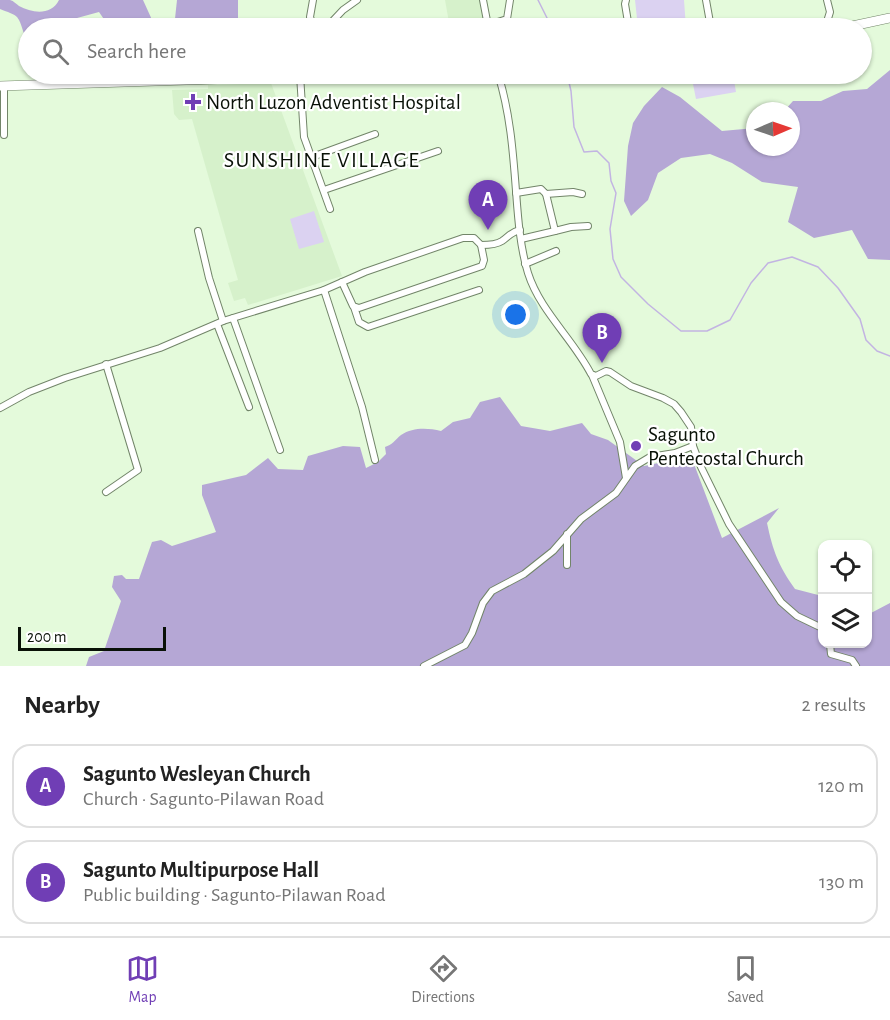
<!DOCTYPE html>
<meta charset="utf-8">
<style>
:root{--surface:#fff;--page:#f2f2f2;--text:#222;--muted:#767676;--line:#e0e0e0;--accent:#703eb5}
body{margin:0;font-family:"Alegreya Sans",sans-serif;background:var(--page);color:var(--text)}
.controls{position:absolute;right:18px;bottom:18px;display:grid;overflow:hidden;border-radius:12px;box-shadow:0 2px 4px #0004}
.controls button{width:54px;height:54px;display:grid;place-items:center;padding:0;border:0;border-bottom:2px solid var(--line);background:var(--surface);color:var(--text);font:30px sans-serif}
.compass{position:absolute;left:746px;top:102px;width:54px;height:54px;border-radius:50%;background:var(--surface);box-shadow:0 2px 4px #0004;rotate:88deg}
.scale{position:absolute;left:18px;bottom:15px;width:148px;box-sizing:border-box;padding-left:6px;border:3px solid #091107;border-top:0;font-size:16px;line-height:21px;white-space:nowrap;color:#091107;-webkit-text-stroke:4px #fff;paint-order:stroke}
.you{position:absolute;left:516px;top:315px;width:21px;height:21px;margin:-15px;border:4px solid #fff;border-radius:50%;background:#1a73e8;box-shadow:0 0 0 9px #1a73e833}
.badge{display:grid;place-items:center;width:39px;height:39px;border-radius:50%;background:var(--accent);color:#fff;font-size:20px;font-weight:700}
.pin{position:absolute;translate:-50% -50px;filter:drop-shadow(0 2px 3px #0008)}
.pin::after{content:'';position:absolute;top:32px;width:21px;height:18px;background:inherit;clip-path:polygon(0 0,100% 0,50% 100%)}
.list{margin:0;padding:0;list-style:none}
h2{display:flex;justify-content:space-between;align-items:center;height:78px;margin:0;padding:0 24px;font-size:26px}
h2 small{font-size:20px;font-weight:400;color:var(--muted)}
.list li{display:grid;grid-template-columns:39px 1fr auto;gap:18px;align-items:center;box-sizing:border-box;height:84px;margin:0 12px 12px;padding:0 12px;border:2px solid var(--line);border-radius:18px}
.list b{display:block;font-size:22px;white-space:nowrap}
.list p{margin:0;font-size:20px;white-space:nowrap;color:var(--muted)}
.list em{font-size:20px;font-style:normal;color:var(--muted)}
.icon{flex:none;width:33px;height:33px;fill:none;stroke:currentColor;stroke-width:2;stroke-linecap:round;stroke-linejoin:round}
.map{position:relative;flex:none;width:890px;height:666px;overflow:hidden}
.search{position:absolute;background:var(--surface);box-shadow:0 2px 4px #0004;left:18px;right:18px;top:18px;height:66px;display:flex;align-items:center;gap:15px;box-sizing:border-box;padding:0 21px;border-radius:33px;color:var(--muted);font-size:22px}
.sheet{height:270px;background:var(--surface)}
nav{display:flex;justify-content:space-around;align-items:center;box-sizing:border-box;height:84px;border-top:2px solid var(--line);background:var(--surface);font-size:16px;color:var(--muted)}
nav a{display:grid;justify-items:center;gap:3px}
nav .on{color:var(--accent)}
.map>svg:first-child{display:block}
.built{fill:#d6f1cb}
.green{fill:#dbd2f1}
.forest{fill:#b5a7d5}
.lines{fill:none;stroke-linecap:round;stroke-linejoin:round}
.stream{stroke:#c2b4e2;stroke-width:1.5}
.minor-casing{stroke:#728569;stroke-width:8}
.highway-casing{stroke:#728569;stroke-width:10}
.minor{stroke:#fff;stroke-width:6}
.highway{stroke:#fff;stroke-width:9}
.poi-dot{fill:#703eb5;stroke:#fff;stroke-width:2}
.labels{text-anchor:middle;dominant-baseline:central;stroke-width:4.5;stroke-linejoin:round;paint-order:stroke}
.poi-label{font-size:21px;fill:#091107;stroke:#fff;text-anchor:start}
.neighbourhood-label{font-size:22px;letter-spacing:1.5px;fill:#091107;stroke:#fff}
</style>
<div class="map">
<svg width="890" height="666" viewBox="0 0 890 666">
<rect width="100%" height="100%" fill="#e4fadb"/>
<g class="built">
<path d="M 445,0 L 481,0 L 487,28 L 450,28 Z"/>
<path d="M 271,83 L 342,276 L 248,305 L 245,298 L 234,301 L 228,283 L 238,280 L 192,119 L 179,120 L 174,114 L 172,90 L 208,89 L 208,85 Z"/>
</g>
<g class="green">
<path d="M 635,0 L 684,0 L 686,28 L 638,28 Z"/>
<path d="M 691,74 L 733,74 L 736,92 L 696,99 Z"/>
<path d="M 314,211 L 324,242 L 299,249 L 290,219 Z"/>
</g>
<g class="forest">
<path d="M 0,0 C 3,0 7,0 10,0 C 14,1 16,4 19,6 C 32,13 51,16 59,0 L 143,0 L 153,22 L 163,24 L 164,28 L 110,28 L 99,12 L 77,18 L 33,25 L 32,28 L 28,28 L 28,35 L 24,34 C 18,13 17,16 0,9 Z"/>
<path d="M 177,0 L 238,0 L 238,26 L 223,28 L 174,28 Z"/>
<path d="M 890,70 L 890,260 L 868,259 L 852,230 L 814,238 L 788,222 L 798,187 L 762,182 L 732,163 L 710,154 L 681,158 L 658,173 L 648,200 L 631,216 L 624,201 L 628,146 L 633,123 L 644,106 L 662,87 L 680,97 L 722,131 L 755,128 L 755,147 L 791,147 L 791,111 L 784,111 L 793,101 L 821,101 L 843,91 L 867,89 Z"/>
<path d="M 500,397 L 521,426 L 550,431 L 582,423 L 591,434 L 608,440 L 644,466 L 691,456 L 722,538 L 779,508 L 767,523 C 773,551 778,565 795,589 L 822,596 L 822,644 L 868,644 L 868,612 L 871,613 L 890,603 L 890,666 L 86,666 L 89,657 L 104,651 L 121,601 L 112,587 L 114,576 L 122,575 L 126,579 L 139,579 L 152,542 L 161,540 L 172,546 L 216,532 L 202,495 L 202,485 L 246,475 L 268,458 L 278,469 L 303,470 L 308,456 L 343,446 L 360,447 L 366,468 L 378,462 L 386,454 L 385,447 C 392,445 395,440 401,435 C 413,427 428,428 441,431 L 453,422 L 470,418 L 480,402 Z"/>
</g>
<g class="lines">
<g class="stream">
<path d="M 538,0 L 552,28"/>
<path d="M 567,74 L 571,91 L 574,127 L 584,152 L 597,151 L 609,163 L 611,181 L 616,193 L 610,229 L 613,259 L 621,277 L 648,304 L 681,331 L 707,331 L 730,320 L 751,283 L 768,263 L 792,257 L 818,267 L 838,288 L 860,319 L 866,340 L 877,351 L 890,356"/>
</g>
<g class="minor-casing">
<g id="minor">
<path d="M 313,0 L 310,17 L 314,28"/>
<path d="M 483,0 L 488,26"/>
<path d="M 626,0 L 625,4 L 629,28"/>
<path d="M 706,0 L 711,28"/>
<path d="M 488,25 L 507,19 L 510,0"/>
<path d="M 326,28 L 343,10 L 357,0"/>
<path d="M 825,28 L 830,12 L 827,0"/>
<path d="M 498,74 C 510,112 513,151 516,191 C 518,218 520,247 528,273 C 540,311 573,339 591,374 L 596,376 L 606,371 L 610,372 L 631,386 L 663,398 L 674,404 L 681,412 L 691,427 L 693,446 L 701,467 L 729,524 L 781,602 L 797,616 L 822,628"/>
<path d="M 300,75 L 304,137 L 330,209"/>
<path d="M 4,85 L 4,135"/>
<path d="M 312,157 L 375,134"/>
<path d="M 324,190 L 438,151"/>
<path d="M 516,193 L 541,189 L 546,194 L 573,192 L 582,194"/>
<path d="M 546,194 L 555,231 L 571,227 L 588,226"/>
<path d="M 198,231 L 209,278 L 223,321"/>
<path d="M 521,239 L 555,231"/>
<path d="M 525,264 L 556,251"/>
<path d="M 342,282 L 353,306 L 359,308 L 482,266 L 484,260 L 481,245"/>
<path d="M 324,290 L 362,407 L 375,460"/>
<path d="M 354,307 L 359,322 L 368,327 L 479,290"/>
<path d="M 233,318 L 280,450"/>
<path d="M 217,324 L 249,407"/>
<path d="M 592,375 L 620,442 L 626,478"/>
<path d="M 0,408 L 29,392 L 65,378 L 160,348 L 223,321 L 324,290 L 365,272 L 463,238 L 474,238 L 481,245 C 488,245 496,245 502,241 C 509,236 511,232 520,230"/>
<path d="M 106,492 L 138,470 L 106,364"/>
<path d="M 567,565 L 567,534"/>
<path d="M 830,644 L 831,654 L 852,660 L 856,666"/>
<path d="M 424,666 L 465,645 L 472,633 L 483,603 L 492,591 L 524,574 L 553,551 L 581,519 L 616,493 L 635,466 L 650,457 L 675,453 L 693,446"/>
</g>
</g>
<g class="highway-casing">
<g id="highway">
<path d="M 843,28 L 890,18"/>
<path d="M 0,86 L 369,74"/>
</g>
</g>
<use href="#minor" class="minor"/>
<use href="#highway" class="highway"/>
</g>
<g class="poi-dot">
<path d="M190 93h6v6h6v6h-6v6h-6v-6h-6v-6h6z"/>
<circle cx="636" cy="446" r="6"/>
</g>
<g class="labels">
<g class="poi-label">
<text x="206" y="102">North Luzon Adventist Hospital</text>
<text x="648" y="434">Sagunto<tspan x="648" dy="24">Pentecostal Church</tspan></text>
</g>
<g class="neighbourhood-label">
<text x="322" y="160">SUNSHINE VILLAGE</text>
</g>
</g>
</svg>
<div class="controls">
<button><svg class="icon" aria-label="locate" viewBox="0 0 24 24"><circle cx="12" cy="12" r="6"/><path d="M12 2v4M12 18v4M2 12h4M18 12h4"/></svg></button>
<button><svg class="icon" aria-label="layers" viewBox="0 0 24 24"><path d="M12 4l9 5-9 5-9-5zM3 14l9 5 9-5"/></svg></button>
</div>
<svg class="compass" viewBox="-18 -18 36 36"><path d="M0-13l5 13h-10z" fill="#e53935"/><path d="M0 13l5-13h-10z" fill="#767676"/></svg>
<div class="scale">200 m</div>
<div class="you"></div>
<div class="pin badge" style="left:488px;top:230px">A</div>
<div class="pin badge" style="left:602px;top:363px">B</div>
<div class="search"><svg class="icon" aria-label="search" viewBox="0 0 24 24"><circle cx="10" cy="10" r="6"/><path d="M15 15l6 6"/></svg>Search here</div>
</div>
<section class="sheet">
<h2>Nearby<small>2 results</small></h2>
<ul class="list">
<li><span class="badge">A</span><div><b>Sagunto Wesleyan Church</b><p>Church · Sagunto-Pilawan Road</p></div><em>120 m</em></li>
<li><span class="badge">B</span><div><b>Sagunto Multipurpose Hall</b><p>Public building · Sagunto-Pilawan Road</p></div><em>130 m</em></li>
</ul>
</section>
<nav>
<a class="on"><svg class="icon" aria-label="map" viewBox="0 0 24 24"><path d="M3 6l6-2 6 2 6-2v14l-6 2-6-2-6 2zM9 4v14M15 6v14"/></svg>Map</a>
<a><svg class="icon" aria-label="directions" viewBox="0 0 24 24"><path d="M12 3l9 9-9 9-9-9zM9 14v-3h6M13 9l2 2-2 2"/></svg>Directions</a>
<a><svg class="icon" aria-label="saved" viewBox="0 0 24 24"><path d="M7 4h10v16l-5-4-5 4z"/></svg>Saved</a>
</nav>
